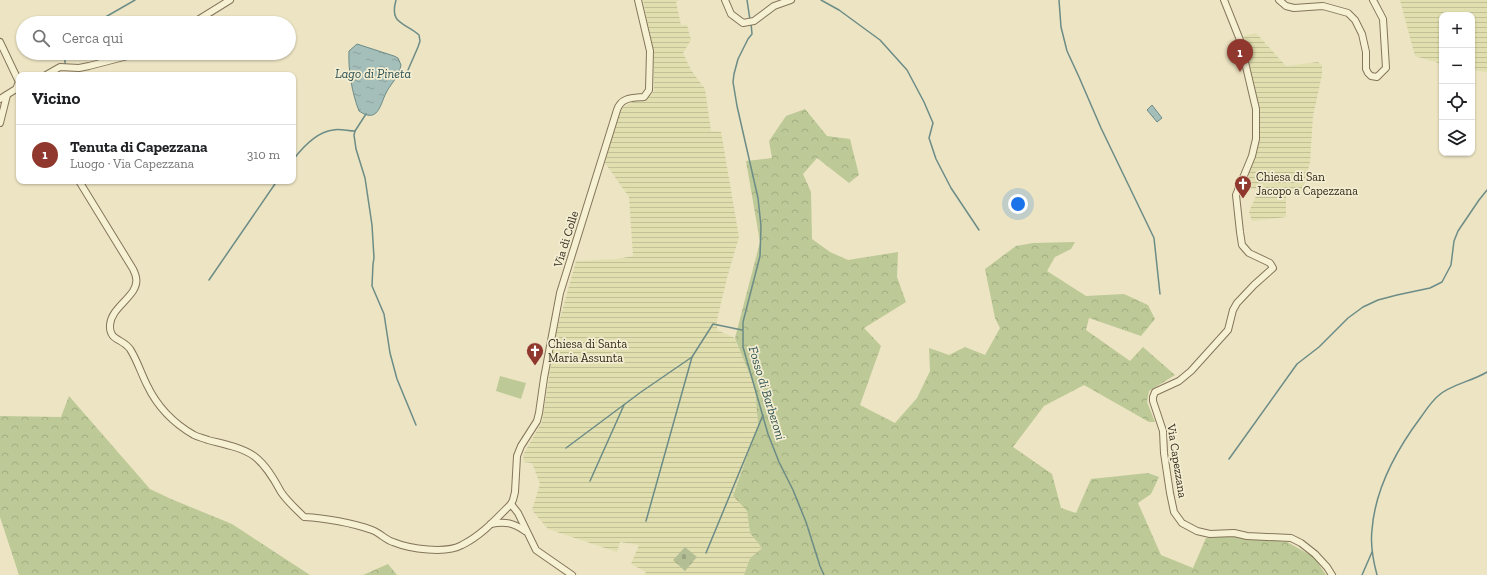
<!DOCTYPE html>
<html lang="it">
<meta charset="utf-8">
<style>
:root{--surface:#fff;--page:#f2f2f2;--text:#202124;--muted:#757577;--line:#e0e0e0;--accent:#90382d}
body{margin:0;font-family:"Zilla Slab",serif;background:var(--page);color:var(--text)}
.controls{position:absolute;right:12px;top:12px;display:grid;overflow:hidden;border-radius:8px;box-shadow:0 1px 3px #0004}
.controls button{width:36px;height:36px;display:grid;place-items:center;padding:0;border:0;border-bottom:1px solid var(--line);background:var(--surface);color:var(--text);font:20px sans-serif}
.you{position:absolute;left:1018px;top:204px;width:14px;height:14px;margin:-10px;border:3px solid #fff;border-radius:50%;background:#1a73e8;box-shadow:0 0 0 6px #1a73e833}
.badge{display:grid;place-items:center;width:26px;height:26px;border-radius:50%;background:var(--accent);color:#fff;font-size:13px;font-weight:700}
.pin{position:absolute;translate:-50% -33px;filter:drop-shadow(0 1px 2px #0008)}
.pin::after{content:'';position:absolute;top:21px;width:14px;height:12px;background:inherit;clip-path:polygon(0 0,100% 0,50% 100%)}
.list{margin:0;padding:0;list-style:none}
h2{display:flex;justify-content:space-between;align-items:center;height:52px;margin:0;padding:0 16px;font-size:17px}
h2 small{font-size:13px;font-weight:400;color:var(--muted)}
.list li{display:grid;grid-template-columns:26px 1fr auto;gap:12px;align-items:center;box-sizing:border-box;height:60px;padding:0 16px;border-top:1px solid var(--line)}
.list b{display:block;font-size:15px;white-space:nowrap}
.list p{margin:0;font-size:13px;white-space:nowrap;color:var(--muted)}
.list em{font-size:13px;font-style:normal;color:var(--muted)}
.icon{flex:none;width:22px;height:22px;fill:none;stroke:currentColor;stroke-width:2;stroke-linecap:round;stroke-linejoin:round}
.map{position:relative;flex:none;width:1487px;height:575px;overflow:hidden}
.search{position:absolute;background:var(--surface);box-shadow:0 1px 3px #0004;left:16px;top:16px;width:280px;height:44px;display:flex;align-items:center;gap:10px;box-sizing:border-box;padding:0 14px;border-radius:22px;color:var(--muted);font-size:15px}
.panel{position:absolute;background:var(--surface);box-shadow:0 1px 3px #0004;left:16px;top:72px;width:280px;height:112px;border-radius:8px}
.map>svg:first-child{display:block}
.farmland{fill:url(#farmland-rules)}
.green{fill:#bdc996}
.forest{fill:url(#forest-crowns)}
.cemetery{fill:url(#cemetery-stones)}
.water{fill:url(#water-ripples);stroke:#6c8c87}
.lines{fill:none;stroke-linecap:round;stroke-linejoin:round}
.stream{stroke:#6c8c87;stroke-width:1.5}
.minor-casing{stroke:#84755a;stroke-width:8}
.minor{stroke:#f7f1d4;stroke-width:6}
.labels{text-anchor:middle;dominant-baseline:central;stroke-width:3.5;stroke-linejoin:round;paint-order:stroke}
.poi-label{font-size:12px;fill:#352b1d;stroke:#f3edd1;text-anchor:start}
.street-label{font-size:12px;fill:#352b1d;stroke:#f3edd1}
.water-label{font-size:13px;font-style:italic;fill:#2d5254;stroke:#f3edd1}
</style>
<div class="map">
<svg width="1487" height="575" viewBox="0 0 1487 575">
<defs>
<pattern id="farmland-rules" width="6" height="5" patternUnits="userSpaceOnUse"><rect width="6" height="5" fill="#e1dfaf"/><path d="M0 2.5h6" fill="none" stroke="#c2c096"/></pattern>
<pattern id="forest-crowns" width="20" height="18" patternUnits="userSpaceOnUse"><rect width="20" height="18" fill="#bdc996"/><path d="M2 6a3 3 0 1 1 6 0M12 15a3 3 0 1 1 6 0" fill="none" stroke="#a3ad81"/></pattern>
<pattern id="cemetery-stones" width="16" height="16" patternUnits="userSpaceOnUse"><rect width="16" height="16" fill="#b4be95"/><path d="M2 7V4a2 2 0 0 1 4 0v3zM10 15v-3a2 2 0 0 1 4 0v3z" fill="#9ba380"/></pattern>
<pattern id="water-ripples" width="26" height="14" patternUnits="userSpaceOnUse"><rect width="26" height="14" fill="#a4beba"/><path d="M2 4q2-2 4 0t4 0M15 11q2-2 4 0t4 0" fill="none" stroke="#8ea39f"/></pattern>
</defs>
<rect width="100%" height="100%" fill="#ece4c2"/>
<g class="farmland">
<path d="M 643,0 L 679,0 L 676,2 L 681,25 L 687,25 L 691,40 L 683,53 L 691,70 L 705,89 L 711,131 L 721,132 L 739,237 L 727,278 L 717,320 L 717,330 L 735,338 L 755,388 L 758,425 L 733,496 L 747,511 L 750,533 L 762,548 L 750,558 L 744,575 L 644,575 L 646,572 L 631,564 L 639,545 L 620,542 L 617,552 L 548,529 L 532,510 L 540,484 L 532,463 L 524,462 L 523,455 L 542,422 L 556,333 L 576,261 L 617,259 L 633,256 L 629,197 L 605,163 L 618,114 L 623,107 L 633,102 L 646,100 L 654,91 L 654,55 Z"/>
<path d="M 1400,0 L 1487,0 L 1487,72 L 1472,70 L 1472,15 L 1442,15 L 1442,64 L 1415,56 Z"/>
<path d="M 1256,33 L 1286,66 L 1318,62 L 1322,65 L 1322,75 L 1313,116 L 1310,162 L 1302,192 L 1286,194 L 1286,217 L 1252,221 L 1249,212 L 1259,189 L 1238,188 L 1251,156 L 1254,138 L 1255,110 L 1245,65 L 1250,53 L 1244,36 Z"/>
</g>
<path class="green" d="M 500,376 L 526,383 L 521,399 L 496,391 Z"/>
<g class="forest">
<path d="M 805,109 L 827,136 L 850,139 L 859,175 L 849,183 L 817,158 L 803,174 L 811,192 L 812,239 L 830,252 L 848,260 L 898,252 L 897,277 L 906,302 L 864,328 L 881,346 L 860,405 L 895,423 L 917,398 L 930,371 L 929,348 L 949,355 L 965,347 L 985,355 L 1000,328 L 995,318 L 985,269 L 1016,246 L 1033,243 L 1075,242 L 1071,249 L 1055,257 L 1047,271 L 1086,296 L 1124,294 L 1148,305 L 1155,319 L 1141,336 L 1089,318 L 1086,330 L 1130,361 L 1143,347 L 1175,375 L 1149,391 L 1147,402 L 1155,422 L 1149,422 L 1084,385 L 1044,406 L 1013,447 L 1052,474 L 1061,508 L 1076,513 L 1091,479 L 1148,473 L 1159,477 L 1151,494 L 1138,503 L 1161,555 L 1193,568 L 1206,538 L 1231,536 L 1287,542 L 1314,557 L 1326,575 L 744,575 L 750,558 L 762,548 L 750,533 L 747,511 L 733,496 L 758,425 L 755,388 L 735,338 L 760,242 L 746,161 L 772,158 L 769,141 L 786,116 Z"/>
<path d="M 69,396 L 150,489 L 171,499 L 232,524 L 310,575 L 19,575 L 0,517 L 0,416 L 61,417 Z"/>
<path d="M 388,564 L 397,575 L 363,575 Z"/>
</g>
<path class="cemetery" d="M 685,547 L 697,557 L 685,571 L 673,560 Z"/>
<g class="water">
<path d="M 357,44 L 394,56 L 398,58 L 401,65 C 399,77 391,83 386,93 C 380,105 378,124 359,111 C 352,93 348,70 349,51 Z"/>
<path d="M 1152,105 L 1162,118 L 1157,122 L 1147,110 Z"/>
</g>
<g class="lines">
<g class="stream">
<path d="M 396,0 C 389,25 405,22 419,35 L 420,41 L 418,47 L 408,70 L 406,73 L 399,71"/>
<path d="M 747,0 L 750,20"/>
<path d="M 821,0 L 839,10 L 880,40 L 907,70 L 924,102 L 933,123 L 929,138 L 936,159 L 951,188 L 979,230"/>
<path d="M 1059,0 L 1061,27 L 1067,51 L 1079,77 L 1101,128 L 1154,238 L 1160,294"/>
<path d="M 95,23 L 135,0"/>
<path d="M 751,23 L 752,34 L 748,39 L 738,59 L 734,74 L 733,82 L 737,106 L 758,198 L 761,226 L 760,256 L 743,322 L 743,347 L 768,434 L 779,462 L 793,490 L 806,522 L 820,566 L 824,575"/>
<path d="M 65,53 L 65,65"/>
<path d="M 366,114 L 355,131 L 354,135 L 356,149 L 365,178 L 372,225 L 374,258 L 373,264 L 372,286 L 384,314 L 390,353 L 397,379 L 416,425"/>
<path d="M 293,160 C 302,148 317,132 333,130 C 339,128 348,131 355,131"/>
<path d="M 209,280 L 277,181"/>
<path d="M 566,448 L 641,392 L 692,357"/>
<path d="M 1229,459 L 1297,364 L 1319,347 L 1348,318 L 1363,307 L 1378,300 L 1397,295 L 1430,288 L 1442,282 L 1451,265 L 1454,241 L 1458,231 L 1479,200 L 1487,190"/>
<path d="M 590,481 L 624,405"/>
<path d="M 646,521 L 692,357 L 713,324 L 742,330"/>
<path d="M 706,553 L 763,415"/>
<path d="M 1362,575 L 1372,552"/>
<path d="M 1377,575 C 1373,560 1370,546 1372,530 C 1375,489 1397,449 1421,417 C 1426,410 1431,402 1438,396 C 1449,385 1473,381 1487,372"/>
</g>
<g class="minor-casing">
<g id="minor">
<path d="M 725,0 L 731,14 L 743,23 L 754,21 L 774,6 L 791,0"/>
<path d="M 1224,0 L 1244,50 L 1244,58 L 1256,109 L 1256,139 L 1252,156 L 1236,195 L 1240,232 L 1242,245 L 1249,253 L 1270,263 L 1273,268 L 1254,285 L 1237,303 L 1233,310 L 1228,330 L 1191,371 L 1179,381 L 1155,392 L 1153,397 L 1153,401 L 1163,431 L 1164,453 L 1170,493 L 1174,512 L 1182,523 L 1197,531 L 1210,534 L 1234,533 L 1247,536 L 1291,538 L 1301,543 L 1315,554 L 1327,567 L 1332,575"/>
<path d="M 1279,0 L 1286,6 L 1294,8 L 1323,6 L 1348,13 L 1355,20 L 1362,34 L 1366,52 L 1366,69 L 1368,73 L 1371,76 L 1377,77 L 1386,68 L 1383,19 L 1373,0"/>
<path d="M 193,23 L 230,0"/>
<path d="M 0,42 L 19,82 L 16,89 L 0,99"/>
<path d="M 46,75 L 60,67 L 79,68 L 89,66 L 139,53"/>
<path d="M 0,123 L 7,95"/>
<path d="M 79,181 L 133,269 C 137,277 138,283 133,291 C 126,302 111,311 110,325 C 109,341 122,338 130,349 C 137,360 141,373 147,385 C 157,406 173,423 194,435 C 198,437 203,438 208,440 C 223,444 241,447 254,456 C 266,465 274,479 281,492 C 287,501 296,509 304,517 C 325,518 353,523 372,530 C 380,533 386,540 393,542 C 410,549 446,554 462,545 C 482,535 496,519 511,504 L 518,513 L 536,550 L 572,575"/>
<path d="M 511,504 L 513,500 L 515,492 L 517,456 L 521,446 L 537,421 L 539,413 L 544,378 L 560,293 L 617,110 C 621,97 633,98 644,97 L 649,90 L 650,51 L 638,0"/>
<path d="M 491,524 C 505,521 514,523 525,531"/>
</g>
</g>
<use href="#minor" class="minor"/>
</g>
<defs>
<g id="church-pin" transform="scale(0.9)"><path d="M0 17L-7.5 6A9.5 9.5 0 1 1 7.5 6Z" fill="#90382d" stroke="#f3edd1"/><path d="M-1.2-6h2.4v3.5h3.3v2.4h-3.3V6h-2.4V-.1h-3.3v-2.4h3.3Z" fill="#fff"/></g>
</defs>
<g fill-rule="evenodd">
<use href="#church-pin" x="1243" y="184"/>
<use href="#church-pin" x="535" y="351"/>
</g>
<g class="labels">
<g class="poi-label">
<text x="1256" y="177">Chiesa di San<tspan x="1256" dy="14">Jacopo a Capezzana</tspan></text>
<text x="548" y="344">Chiesa di Santa<tspan x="548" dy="14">Maria Assunta</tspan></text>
</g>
<g class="street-label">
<text transform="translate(566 239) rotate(-73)">Via di Colle</text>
<text transform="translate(1177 461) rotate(81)">Via Capezzana</text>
</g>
<g class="water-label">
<text x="373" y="73">Lago di Pineta</text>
<text transform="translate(767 393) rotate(73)">Fosso di Barberoni</text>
</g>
</g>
</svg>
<div class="controls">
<button>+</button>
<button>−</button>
<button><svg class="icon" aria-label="locate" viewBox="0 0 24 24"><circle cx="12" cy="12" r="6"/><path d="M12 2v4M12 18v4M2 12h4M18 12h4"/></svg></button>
<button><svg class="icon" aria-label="layers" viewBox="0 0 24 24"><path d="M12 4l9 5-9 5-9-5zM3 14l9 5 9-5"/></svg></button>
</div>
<div class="you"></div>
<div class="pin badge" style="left:1240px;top:72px">1</div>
<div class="search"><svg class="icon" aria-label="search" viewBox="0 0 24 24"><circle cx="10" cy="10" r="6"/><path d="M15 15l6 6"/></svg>Cerca qui</div>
<section class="panel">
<h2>Vicino<small></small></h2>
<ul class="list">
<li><span class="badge">1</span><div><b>Tenuta di Capezzana</b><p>Luogo · Via Capezzana</p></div><em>310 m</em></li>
</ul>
</section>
</div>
